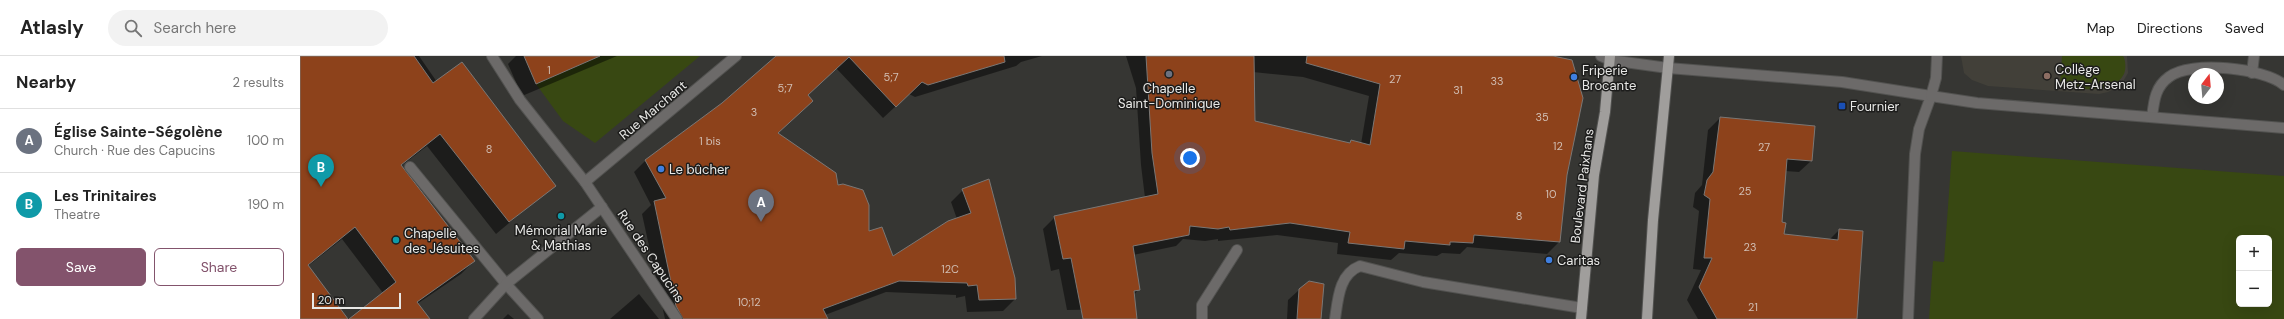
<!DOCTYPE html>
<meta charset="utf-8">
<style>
:root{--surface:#fff;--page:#f2f2f2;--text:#222;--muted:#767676;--line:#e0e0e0;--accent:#83536c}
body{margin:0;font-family:"DM Sans",sans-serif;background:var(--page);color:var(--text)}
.controls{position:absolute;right:12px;bottom:12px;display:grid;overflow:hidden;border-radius:6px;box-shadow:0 4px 16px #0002}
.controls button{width:36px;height:36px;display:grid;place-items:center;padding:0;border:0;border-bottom:1px solid var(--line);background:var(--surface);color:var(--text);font:20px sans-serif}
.compass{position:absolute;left:1888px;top:12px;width:36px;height:36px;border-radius:50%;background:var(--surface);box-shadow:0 4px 16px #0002;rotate:16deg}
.scale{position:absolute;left:12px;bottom:10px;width:89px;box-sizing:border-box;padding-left:4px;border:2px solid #e8e8e6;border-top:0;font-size:11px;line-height:14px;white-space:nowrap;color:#e8e8e6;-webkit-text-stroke:3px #1d1d1c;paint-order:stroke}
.you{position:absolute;left:890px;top:102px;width:14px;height:14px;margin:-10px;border:3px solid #fff;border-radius:50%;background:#1a73e8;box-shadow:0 0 0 6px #1a73e833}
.badge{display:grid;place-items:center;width:26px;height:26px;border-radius:50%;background:var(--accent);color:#fff;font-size:13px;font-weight:700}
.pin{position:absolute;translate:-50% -33px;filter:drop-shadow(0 1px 2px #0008)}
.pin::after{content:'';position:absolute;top:21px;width:14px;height:12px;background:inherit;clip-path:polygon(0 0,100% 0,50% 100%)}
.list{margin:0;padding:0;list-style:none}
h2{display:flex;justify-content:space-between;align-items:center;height:52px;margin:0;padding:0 16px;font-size:17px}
h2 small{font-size:13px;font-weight:400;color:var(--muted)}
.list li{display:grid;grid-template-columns:26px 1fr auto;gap:12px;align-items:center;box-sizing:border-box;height:64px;padding:0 16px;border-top:1px solid var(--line)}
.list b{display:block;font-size:15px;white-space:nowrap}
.list p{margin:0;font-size:13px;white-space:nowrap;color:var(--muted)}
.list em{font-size:13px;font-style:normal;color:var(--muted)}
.actions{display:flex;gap:8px;padding:12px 16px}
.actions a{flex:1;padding:9px 0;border:1px solid var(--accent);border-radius:6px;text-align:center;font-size:14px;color:var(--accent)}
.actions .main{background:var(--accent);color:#fff}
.icon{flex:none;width:22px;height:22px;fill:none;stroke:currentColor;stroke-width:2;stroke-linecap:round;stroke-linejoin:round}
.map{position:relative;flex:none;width:1984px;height:263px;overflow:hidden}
header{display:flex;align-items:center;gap:24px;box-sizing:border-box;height:56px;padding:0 20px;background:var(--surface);border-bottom:1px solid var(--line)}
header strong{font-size:19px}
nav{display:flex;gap:22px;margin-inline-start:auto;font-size:14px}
.search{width:280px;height:36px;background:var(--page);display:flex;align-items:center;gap:10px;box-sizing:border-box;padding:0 14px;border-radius:22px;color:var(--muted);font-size:15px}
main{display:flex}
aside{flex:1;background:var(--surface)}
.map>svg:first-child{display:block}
.built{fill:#424039}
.green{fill:#384812;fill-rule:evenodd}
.shadow{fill:#0007;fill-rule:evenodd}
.building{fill:#8d421b;stroke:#7a7775}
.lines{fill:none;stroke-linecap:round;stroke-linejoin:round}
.service-casing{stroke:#525250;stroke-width:12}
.pedestrian-casing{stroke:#525250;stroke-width:12}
.minor-casing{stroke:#525250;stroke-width:12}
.primary-casing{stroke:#525250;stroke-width:12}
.service{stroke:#6c6a69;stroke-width:10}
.pedestrian{stroke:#6c6a69;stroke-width:10}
.minor{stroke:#6c6a69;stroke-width:10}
.primary{stroke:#a09e9c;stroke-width:10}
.worship-dot{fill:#6b7280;stroke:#1d1d1c;stroke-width:1.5}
.education-dot{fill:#8d6e63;stroke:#1d1d1c;stroke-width:1.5}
.shop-dot{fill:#3f7fe0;stroke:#1d1d1c;stroke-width:1.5}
.transit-dot{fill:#1a4fb4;stroke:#1d1d1c;stroke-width:1.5}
.culture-dot{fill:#0f9aa8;stroke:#1d1d1c;stroke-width:1.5}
.labels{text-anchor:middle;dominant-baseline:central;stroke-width:3;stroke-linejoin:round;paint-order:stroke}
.number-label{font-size:11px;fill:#d1beb3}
.poi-label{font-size:13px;fill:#e8e8e6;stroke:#1d1d1c;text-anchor:start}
.street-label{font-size:13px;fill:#e8e8e6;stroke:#1d1d1c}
</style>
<header>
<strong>Atlasly</strong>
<div class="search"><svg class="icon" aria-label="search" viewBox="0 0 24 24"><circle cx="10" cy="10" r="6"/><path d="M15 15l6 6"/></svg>Search here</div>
<nav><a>Map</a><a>Directions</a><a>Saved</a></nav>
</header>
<main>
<aside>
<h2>Nearby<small>2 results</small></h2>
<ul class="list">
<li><span class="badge" style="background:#6b7280">A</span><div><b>Église Sainte-Ségolène</b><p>Church · Rue des Capucins</p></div><em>100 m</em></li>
<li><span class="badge" style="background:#0f9aa8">B</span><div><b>Les Trinitaires</b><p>Theatre</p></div><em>190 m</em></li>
</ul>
<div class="actions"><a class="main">Save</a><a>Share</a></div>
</aside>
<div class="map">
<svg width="1984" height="263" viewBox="0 0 1984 263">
<rect width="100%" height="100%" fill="#363633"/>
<path class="built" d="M 1661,0 L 1827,0 L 1828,17 L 1821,29 L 1808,36 L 1799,38 L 1688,30 L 1672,24 L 1664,17 Z"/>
<g class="green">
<path d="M 301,0 L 400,0 L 295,87 L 263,65 L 236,28 Z"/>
<path d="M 1762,0 L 1823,0 C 1826,4 1826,14 1824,18 C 1812,40 1781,32 1760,31 Z"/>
<path d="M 1652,95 L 1984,120 L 1984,263 L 1629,263 L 1633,205 L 1644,206 ZM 1939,182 L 1969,182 L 1969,248 L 1939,248 Z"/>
</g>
<g class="shadow">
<path d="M 0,0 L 119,0 L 137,26 L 254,129 L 196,178 L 127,90 L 101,110 L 174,205 L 161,218 L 117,248 L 129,263 L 51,263 L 83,237 L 42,183 L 8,210 L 47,263 L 0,263 Z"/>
<path d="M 216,0 L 317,0 L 222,40 L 208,8 Z"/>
<path d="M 476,0 L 742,0 L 721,6 L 716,10 L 615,41 L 609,38 L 583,62 L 536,12 L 507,39 L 477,78 L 538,130 L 568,177 L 592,202 L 657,163 L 651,146 L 663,134 L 714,223 L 715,243 L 703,255 L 667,256 L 665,240 L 656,242 L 656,239 L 586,236 L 525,259 L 527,263 L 365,263 L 342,158 L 351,149 L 334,116 L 346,104 L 422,48 Z"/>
<path d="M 826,0 L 1247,0 L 1266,118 L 1259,186 L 1247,198 L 1167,191 L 1160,198 L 1142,197 L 1137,200 L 1099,197 L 1091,204 L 1037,198 L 1038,187 L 977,179 L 918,185 L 918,183 L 905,185 L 883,183 L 876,190 L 833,199 L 839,233 L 822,253 L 767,254 L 759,213 L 751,215 L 743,173 L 755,161 L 845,142 L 841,109 L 836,32 ZM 953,16 L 1003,21 L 1069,40 L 1061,88 L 1051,86 L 1049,88 L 954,66 Z"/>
<path d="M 1420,62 L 1511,105 L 1499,116 L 1485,115 L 1481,167 L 1483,179 L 1529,184 L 1539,174 L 1556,263 L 1398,263 L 1387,244 L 1401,214 L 1393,213 L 1399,155 L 1393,151 L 1395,137 L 1402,129 L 1408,74 Z"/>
<path d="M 999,234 L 1020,263 L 987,263 L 988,244 Z"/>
<path d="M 339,238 L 359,263 L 310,263 Z"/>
<path d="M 208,258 L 214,263 L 203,263 Z"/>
</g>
<g class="building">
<path d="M 0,0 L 114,0 L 133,27 L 162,6 L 256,130 L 209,166 L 140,78 L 101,109 L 175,205 L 117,246 L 130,263 L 49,263 L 96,226 L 55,171 L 8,209 L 48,263 L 0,263 Z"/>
<path d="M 224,0 L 300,0 L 236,28 Z"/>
<path d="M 476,0 L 704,0 L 705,6 L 628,29 L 622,26 L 596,51 L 549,1 L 508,39 L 513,45 L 478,77 L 536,117 L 538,129 L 543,128 L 563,134 L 569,149 L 569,175 L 582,171 L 593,200 L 648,165 L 671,157 L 662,133 L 689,123 L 715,222 L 716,243 L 679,244 L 677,229 L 668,230 L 667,227 L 599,225 L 523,253 L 528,263 L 383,263 L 376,250 L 354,145 L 366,142 L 345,104 L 422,47 Z"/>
<path d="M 846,0 L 954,0 L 955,65 L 1050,87 L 1051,84 L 1070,89 L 1080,28 L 1006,7 L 1007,0 L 1253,0 L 1272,4 L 1283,42 L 1267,119 L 1260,186 L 1174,179 L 1173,187 L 1154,186 L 1150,186 L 1150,189 L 1105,185 L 1104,193 L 1048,187 L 1050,176 L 990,167 L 930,174 L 929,171 L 918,173 L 890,170 L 889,179 L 833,190 L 840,234 L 834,235 L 837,263 L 783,263 L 771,202 L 763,203 L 754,160 L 858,138 L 852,97 Z"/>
<path d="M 1420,61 L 1515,70 L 1512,105 L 1487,103 L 1482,166 L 1486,167 L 1484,178 L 1538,184 L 1539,173 L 1563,175 L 1557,263 L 1417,263 L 1399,231 L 1412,202 L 1404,202 L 1410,143 L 1404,139 L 1407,124 L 1413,116 Z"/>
<path d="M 1009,225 L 1024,228 L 1021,263 L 997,263 L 999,233 Z"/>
</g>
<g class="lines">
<g class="service-casing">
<g id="service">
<path d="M 1310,4 L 1368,12 L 1542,26 L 1631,40 L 1619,73 L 1615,98 L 1608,263"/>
<path d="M 1952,17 L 1954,0"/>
<path d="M 1852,61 C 1854,45 1855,31 1869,21 C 1890,4 1965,12 1984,29"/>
<path d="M 902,263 L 902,249 L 937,194"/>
<path d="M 1035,263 C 1038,243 1039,218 1060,210 L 1123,226 L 1282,252"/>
</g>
</g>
<g class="pedestrian-casing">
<path id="pedestrian" d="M 110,111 L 206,228"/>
</g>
<g class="minor-casing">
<g id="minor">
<path d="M 192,0 L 220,44 L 285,126 L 377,263"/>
<path d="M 1301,0 L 1310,4"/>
<path d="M 1637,0 L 1636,22 L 1631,40 L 1677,47 L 1984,72"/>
<path d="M 285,126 L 436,0"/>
<path d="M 206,228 L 238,263"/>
<path d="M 174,263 L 206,228 L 302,151"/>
</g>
</g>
<g class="primary-casing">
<g id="primary">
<path d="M 1281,263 L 1294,119 L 1305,56 L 1310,0"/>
<path d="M 1347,263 L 1353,164 L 1369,0"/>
</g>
</g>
<use href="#service" class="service"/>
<use href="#pedestrian" class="pedestrian"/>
<use href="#minor" class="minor"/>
<use href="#primary" class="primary"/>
</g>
<circle class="worship-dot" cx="869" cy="18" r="4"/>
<circle class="education-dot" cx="1747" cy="20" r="4"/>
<g class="shop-dot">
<circle cx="1274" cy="21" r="4"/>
<circle cx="361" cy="113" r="4"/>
<circle cx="1249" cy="204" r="4"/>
</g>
<rect class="transit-dot" x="1538" y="46" width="8" height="8" rx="2"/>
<g class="culture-dot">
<circle cx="261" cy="160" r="4"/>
<circle cx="96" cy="184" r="4"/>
</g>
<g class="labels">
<g class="number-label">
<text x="249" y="14">1</text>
<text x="591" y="21">5;7</text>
<text x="1095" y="23">27</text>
<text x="1197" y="25">33</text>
<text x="485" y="32">5;7</text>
<text x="1158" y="34">31</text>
<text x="454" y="56">3</text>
<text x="1242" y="61">35</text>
<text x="410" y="85">1 bis</text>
<text x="1258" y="90">12</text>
<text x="1464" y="91">27</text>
<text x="189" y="93">8</text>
<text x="1445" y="135">25</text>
<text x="1251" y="138">10</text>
<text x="1219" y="160">8</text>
<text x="1450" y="191">23</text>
<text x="650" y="213">12C</text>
<text x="449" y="246">10;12</text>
<text x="1453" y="251">21</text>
</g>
<g class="poi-label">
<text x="1755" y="13">Collège<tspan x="1755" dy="15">Metz-Arsenal</tspan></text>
<text x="1282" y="14">Friperie<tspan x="1282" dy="15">Brocante</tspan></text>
<text x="869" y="32" text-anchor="middle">Chapelle<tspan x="869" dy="15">Saint-Dominique</tspan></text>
<text x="1550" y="50">Fournier</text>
<text x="369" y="113">Le bûcher</text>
<text x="261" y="174" text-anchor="middle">Mémorial Marie<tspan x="261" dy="15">&amp; Mathias</tspan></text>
<text x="104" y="177">Chapelle<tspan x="104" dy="15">des Jésuites</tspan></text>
<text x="1257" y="204">Caritas</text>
</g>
<g class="street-label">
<text transform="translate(353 54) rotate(-40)">Rue Marchant</text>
<text transform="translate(1282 130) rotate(-83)">Boulevard Paixhans</text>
<text transform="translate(351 200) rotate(56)">Rue des Capucins</text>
</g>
</g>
</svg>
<div class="controls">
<button>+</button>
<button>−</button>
</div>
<svg class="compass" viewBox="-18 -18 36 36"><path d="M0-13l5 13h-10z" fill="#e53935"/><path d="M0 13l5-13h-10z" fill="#767676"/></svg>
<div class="scale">20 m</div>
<div class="you"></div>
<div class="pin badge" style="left:461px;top:166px;background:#6b7280">A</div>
<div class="pin badge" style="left:21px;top:131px;background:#0f9aa8">B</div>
</div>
</main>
